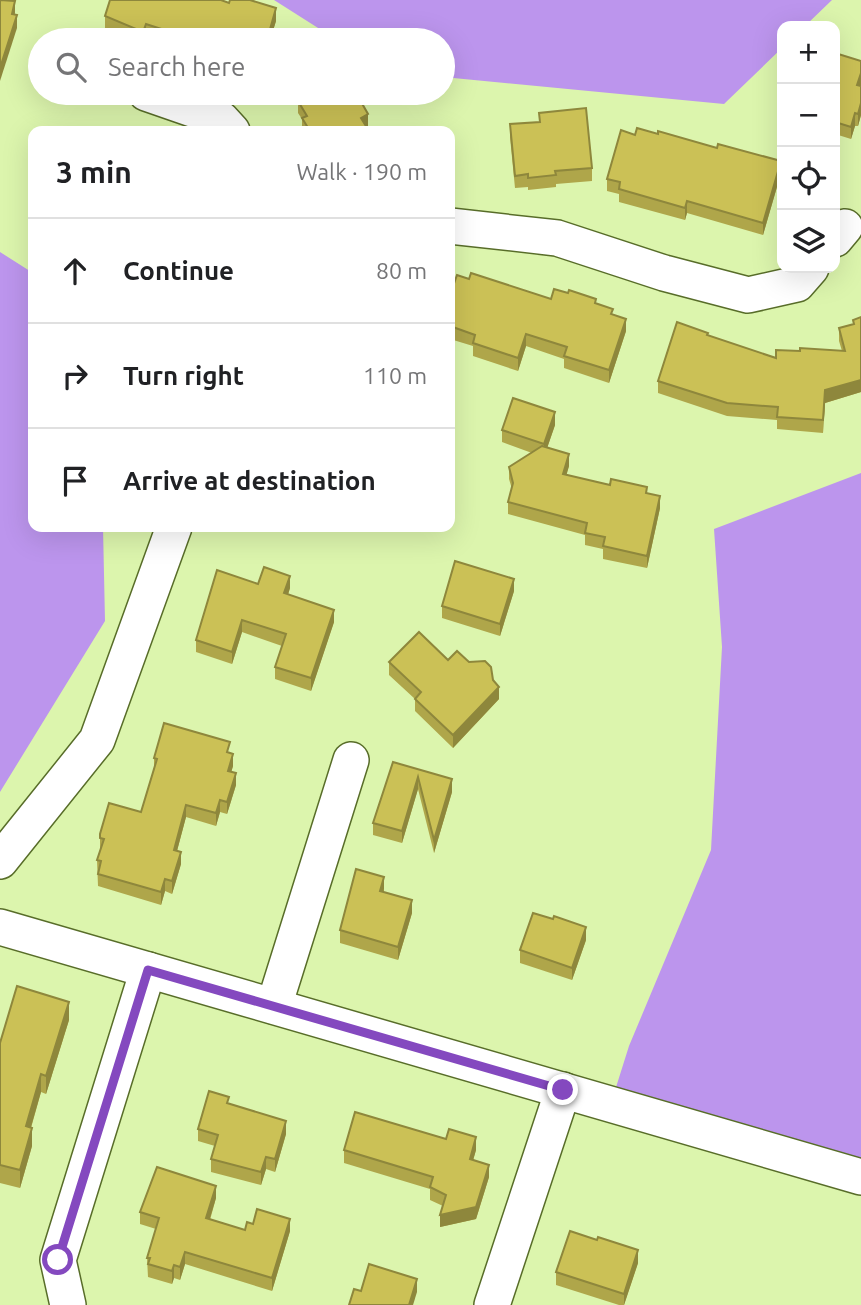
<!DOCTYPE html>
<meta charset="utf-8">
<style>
:root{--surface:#fff;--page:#f2f2f2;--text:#202124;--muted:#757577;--line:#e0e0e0}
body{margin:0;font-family:Ubuntu,sans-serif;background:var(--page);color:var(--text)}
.controls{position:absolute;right:21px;top:21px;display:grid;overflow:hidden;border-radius:14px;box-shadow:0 7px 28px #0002}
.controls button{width:63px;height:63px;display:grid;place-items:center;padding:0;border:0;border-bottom:2px solid var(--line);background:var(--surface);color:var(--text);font:35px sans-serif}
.stop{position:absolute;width:21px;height:21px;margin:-16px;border:5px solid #8449bf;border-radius:50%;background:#fff}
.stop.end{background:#8449bf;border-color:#fff;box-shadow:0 2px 7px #0008}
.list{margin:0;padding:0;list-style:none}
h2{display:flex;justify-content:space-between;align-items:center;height:91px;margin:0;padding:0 28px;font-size:30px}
h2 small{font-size:23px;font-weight:400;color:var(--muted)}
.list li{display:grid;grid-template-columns:46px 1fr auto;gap:21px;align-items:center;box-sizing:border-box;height:105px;padding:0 28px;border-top:2px solid var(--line)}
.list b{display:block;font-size:26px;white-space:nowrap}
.list em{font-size:23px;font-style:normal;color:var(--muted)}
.icon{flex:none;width:38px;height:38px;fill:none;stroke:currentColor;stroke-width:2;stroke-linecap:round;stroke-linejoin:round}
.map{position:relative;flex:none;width:861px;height:1305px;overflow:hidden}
.search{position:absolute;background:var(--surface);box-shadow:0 7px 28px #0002;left:28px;top:28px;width:427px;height:77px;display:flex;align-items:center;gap:18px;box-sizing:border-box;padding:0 24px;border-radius:38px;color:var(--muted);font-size:26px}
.panel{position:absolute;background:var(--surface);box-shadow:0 7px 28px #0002;left:28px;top:126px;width:427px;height:406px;border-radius:14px}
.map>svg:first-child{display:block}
.forest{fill:#bc95ed}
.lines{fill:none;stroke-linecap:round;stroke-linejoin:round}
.minor-casing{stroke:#586d29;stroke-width:38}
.minor{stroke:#fff;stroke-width:35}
.wall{fill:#afa64a}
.shaded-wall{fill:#8e873c}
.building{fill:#cbc156;stroke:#8e873c;stroke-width:2}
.route{stroke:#8449bf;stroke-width:9}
</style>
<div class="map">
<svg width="861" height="1305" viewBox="0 0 861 1305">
<rect width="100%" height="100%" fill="#dcf5ad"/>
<g class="forest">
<path d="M 274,0 L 832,0 L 805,26 L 782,26 L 782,48 L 724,104 L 443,77 L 443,40 L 337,40 Z"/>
<path d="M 0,252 L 33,273 L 33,527 L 103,527 L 105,621 L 0,792 Z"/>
<path d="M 861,473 L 861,1188 L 606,1119 L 629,1046 L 711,850 L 722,647 L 714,529 Z"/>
</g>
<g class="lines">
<g class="minor-casing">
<g id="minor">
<path d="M 146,93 L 221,119 L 232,131"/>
<path d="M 450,226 L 557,238 L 664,273 L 748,295 L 797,284 L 811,268"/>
<path d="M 835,239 L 845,227"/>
<path d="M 0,861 L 97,740 L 174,527"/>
<path d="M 0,927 L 861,1177"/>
<path d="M 274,1006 L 351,760"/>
<path d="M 68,1305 L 58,1260 L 148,970"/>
<path d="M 492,1305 L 563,1090"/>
</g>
</g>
<use href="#minor" class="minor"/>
</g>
<g class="wall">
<path d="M 105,16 L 276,21 L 270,40 L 157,40 L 146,37 L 145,40 L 134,40 L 105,29 Z"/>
<path d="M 835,53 L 861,61 L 861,115 L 858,126 L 855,126 L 851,139 L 835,134 Z"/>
<path d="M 298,101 L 368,127 L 367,127 L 369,131 L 302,131 L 302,119 L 298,113 Z"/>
<path d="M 539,113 L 592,168 L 592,181 L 556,184 L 556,187 L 528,190 L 528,187 L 515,188 L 510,137 L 510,124 L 539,122 Z"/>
<path d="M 781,173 L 763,235 L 687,213 L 685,220 L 619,202 L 619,194 L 607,191 L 607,179 Z"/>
<path d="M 469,279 L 551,299 L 596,304 L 613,314 L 626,331 L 609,383 L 564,368 L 564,359 L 526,346 L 518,371 L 473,356 L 473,346 L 450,339 L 450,295 Z"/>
<path d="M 861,317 L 861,392 L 825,403 L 823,433 L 777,429 L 777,420 L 727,416 L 658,393 L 658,381 L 708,336 L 776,358 L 800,351 L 842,351 L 839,341 L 839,328 L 853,324 L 853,320 Z"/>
<path d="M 555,425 L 547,448 L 569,466 L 566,475 L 647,493 L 660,508 L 647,568 L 603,559 L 603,549 L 585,545 L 585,535 L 508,514 L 508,502 L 512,489 L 509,479 L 509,467 L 532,453 L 502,442 L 502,430 Z"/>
<path d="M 295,527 L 311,527 L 309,532 Z"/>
<path d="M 258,584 L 290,588 L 288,595 L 334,622 L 311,691 L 275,679 L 275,667 L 282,646 L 242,632 L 232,664 L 196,652 L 196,640 Z"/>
<path d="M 514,591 L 500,636 L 442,618 L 442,606 Z"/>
<path d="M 448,660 L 469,662 L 493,680 L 499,699 L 453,748 L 415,711 L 415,699 L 389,675 L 389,662 Z"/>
<path d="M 230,753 L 233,766 L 231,772 L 236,785 L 227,814 L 220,812 L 216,826 L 186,817 L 177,851 L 181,864 L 172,894 L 165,891 L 161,905 L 98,886 L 97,860 L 100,850 L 100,834 L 141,812 L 154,768 L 154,758 Z"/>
<path d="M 393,762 L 452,792 L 434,853 L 418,789 L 402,843 L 373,835 L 373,823 Z"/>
<path d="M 384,889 L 384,892 L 412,913 L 398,960 L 340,943 L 340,930 Z"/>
<path d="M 586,940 L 572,980 L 520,963 L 520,950 Z"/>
<path d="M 69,1020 L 46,1094 L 41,1092 L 31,1128 L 32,1146 L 20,1188 L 0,1183 L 0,1043 Z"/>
<path d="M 229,1104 L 286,1134 L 275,1172 L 266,1169 L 261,1185 L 211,1172 L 211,1159 L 215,1146 L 198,1141 L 198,1129 Z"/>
<path d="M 344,1150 L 476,1150 L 473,1160 L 489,1177 L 476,1219 L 440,1227 L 443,1206 L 430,1200 L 430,1189 L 344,1163 Z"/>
<path d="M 216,1198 L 210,1220 L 245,1230 L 290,1231 L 272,1291 L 185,1264 L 180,1280 L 174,1278 L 172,1284 L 148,1277 L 147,1258 L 156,1229 L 140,1224 L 140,1212 Z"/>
<path d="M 638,1263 L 624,1305 L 619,1305 L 556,1285 L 556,1272 Z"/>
</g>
<g class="shaded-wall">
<path d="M 15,1 L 15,13 L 12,26 L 12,14 Z"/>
<path d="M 276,8 L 276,21 L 270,40 L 267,40 Z"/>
<path d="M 17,15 L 17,28 L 0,81 L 0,68 Z"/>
<path d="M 146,24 L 146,37 L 145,40 L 143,40 L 143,32 Z"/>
<path d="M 861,73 L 861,85 L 857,98 L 857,85 Z"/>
<path d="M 861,103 L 861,115 L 858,126 L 858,114 Z"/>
<path d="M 855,113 L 855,126 L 851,139 L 851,127 Z"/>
<path d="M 368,114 L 368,127 L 361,131 L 361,118 Z"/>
<path d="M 781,161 L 781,173 L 763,235 L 763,223 Z"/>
<path d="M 687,201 L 687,213 L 685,220 L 685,208 Z"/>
<path d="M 626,319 L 626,331 L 609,383 L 609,370 Z"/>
<path d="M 526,334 L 526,346 L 518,371 L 518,358 Z"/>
<path d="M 861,380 L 861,392 L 825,403 L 823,433 L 825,390 Z"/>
<path d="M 555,412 L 555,425 L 544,457 L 544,444 Z"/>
<path d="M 569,454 L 569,466 L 563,487 L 563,474 Z"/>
<path d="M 660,496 L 660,508 L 647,568 L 647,556 Z"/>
<path d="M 290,576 L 290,588 L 284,606 L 284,593 Z"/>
<path d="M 514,579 L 514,591 L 500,636 L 500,624 Z"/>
<path d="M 334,610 L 334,622 L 311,691 L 311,678 Z"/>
<path d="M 242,620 L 242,632 L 232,664 L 232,652 Z"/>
<path d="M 499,687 L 499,699 L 453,748 L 453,735 Z"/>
<path d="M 233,754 L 233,766 L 228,783 L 228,771 Z"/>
<path d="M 236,773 L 236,785 L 227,814 L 227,802 Z"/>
<path d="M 418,777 L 418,789 L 402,843 L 402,831 Z"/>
<path d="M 452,779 L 452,792 L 434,853 L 434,840 Z"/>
<path d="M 220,800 L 220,812 L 216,826 L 216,813 Z"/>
<path d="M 186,805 L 186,817 L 174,862 L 174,850 Z"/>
<path d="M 181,852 L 181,864 L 172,894 L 172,881 Z"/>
<path d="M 384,877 L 384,889 L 380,904 L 380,891 Z"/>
<path d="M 165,879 L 165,891 L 161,905 L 161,892 Z"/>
<path d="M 412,900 L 412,913 L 398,960 L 398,947 Z"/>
<path d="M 586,927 L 586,940 L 572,980 L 572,968 Z"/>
<path d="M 69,1002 L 69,1020 L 46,1094 L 46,1076 Z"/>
<path d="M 41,1074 L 41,1092 L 26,1144 L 26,1126 Z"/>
<path d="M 286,1121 L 286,1134 L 275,1172 L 275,1159 Z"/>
<path d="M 32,1128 L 32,1146 L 20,1188 L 20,1170 Z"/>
<path d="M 476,1137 L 476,1150 L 470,1171 L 470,1159 Z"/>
<path d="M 266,1157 L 266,1169 L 261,1185 L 261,1172 Z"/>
<path d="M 489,1165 L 489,1177 L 476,1219 L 440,1227 L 440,1215 Z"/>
<path d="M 216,1186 L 216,1198 L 206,1231 L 206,1218 Z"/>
<path d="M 290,1219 L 290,1231 L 272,1291 L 272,1278 Z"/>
<path d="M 638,1250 L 638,1263 L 624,1305 L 624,1294 Z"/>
<path d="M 185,1252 L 185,1264 L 180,1280 L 180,1267 Z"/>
<path d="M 174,1265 L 174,1278 L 172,1284 L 172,1271 Z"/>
<path d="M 417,1279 L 417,1292 L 413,1305 L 409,1305 Z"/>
</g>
<g class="building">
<path d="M 0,0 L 15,1 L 12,14 L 17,15 L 0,68 Z"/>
<path d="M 110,0 L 221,0 L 229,3 L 230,0 L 250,0 L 276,8 L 267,40 L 185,40 L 186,37 L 146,24 L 143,32 L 105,16 Z"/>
<path d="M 835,53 L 861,61 L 861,73 L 857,85 L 861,86 L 861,103 L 858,114 L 855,113 L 851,127 L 835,122 Z"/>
<path d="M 312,93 L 356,93 L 368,114 L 361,118 L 369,131 L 310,131 L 302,118 L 307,116 L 298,101 Z"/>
<path d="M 586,108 L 592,168 L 555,171 L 556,175 L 528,178 L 528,174 L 515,176 L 510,124 L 540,122 L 539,113 Z"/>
<path d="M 637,128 L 658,134 L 658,131 L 717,148 L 718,144 L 781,161 L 763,223 L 687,201 L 685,208 L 619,189 L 620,182 L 607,179 L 621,130 L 635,135 Z"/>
<path d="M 471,273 L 551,299 L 554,289 L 568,293 L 569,290 L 596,299 L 595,303 L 613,309 L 611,314 L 626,319 L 609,370 L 564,356 L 567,347 L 526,334 L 518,358 L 473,343 L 475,335 L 450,326 L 450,295 L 457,275 L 469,279 Z"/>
<path d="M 861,317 L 861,380 L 825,390 L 823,420 L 777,417 L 778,407 L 727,403 L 658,381 L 677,322 L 708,333 L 707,335 L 776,358 L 776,350 L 800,351 L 800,348 L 845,351 L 839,328 L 854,324 L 853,320 Z"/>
<path d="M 513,398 L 555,412 L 544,444 L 502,430 Z"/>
<path d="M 542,446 L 569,454 L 563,474 L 610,485 L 611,479 L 647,487 L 646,493 L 660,496 L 647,556 L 603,546 L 605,537 L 585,533 L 587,523 L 508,502 L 513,483 L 509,467 Z"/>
<path d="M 455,561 L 514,579 L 500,624 L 442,606 Z"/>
<path d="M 264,567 L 290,576 L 284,593 L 334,610 L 311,678 L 275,667 L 286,634 L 242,620 L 232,652 L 196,640 L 217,570 L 258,584 Z"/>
<path d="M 419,632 L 448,660 L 457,651 L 469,662 L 485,661 L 491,667 L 493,680 L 499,687 L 453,735 L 415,699 L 421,692 L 389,662 Z"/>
<path d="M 164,723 L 230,742 L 227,752 L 233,754 L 228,771 L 236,773 L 227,802 L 220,800 L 216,813 L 186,805 L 174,850 L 181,852 L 172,881 L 165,879 L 161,892 L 98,874 L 101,861 L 97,860 L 104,839 L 100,838 L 100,834 L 109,803 L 141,812 L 157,759 L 154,758 Z"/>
<path d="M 393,762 L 452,779 L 434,840 L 418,777 L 402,831 L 373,823 Z"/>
<path d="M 356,869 L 384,877 L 380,891 L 412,900 L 398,947 L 340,930 Z"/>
<path d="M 533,913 L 553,919 L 554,916 L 586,927 L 572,968 L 520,950 Z"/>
<path d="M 17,986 L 69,1002 L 46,1076 L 41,1074 L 26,1126 L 32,1128 L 20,1170 L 0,1165 L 0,1043 Z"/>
<path d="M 209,1091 L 229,1097 L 227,1103 L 286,1121 L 275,1159 L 266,1157 L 261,1172 L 211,1159 L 218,1135 L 198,1129 Z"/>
<path d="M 355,1112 L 446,1139 L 449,1129 L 476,1137 L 470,1159 L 489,1165 L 476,1207 L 440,1215 L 446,1195 L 430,1187 L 433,1177 L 344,1150 Z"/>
<path d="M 157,1167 L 216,1186 L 206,1218 L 245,1230 L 247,1222 L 253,1224 L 257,1209 L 290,1219 L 272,1278 L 185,1252 L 180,1267 L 174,1265 L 172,1271 L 148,1264 L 150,1258 L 147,1258 L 159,1218 L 140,1212 Z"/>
<path d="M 570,1231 L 597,1240 L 598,1237 L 638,1250 L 624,1294 L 556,1272 Z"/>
<path d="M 369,1264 L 417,1279 L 409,1305 L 349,1305 L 354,1289 L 361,1291 Z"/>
</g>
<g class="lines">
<path class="route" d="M 58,1260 L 148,970 L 563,1090"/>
</g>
</svg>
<div class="controls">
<button>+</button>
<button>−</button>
<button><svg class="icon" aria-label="locate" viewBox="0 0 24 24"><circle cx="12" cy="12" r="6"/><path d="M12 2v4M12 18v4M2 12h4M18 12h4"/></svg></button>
<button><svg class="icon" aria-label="layers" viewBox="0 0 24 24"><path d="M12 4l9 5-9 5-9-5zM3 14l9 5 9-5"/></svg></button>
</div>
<div class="stop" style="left:58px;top:1260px"></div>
<div class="stop end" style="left:563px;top:1090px"></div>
<div class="search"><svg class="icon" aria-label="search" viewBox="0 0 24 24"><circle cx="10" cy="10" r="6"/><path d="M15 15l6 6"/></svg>Search here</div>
<section class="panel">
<h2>3 min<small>Walk · 190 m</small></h2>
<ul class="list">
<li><svg class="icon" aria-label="ahead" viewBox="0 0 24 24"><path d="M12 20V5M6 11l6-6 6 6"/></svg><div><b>Continue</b></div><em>80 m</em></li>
<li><svg class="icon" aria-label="right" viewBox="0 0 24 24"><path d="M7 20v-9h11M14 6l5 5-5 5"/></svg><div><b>Turn right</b></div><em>110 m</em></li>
<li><svg class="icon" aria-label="arrive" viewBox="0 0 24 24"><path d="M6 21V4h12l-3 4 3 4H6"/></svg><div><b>Arrive at destination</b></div></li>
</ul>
</section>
</div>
